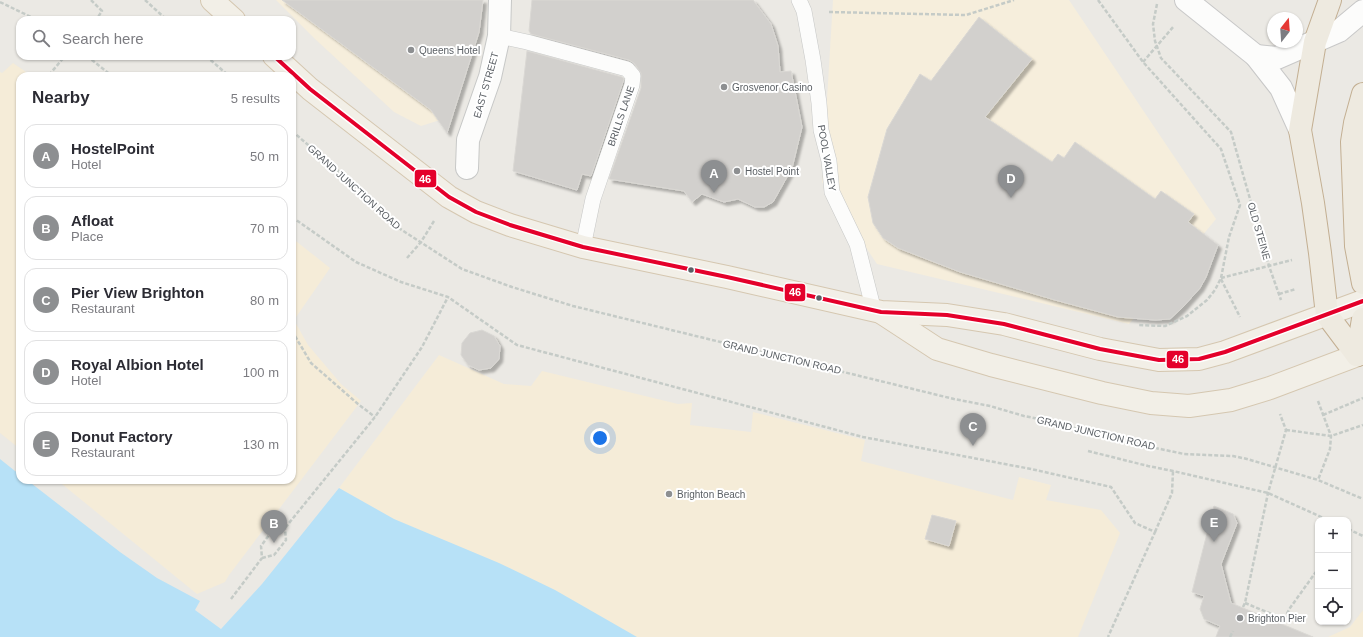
<!DOCTYPE html>
<meta charset="utf-8">
<style>
:root{--surface:#fff;--page:#f7f7f7;--text:#2b2b33;--muted:#7c7c81;--line:#e1e1e2;--accent:#8d8f91}
body{margin:0;font-family:Arial,sans-serif;background:var(--page);color:var(--text)}
.controls{position:absolute;right:12px;bottom:12px;display:grid;overflow:hidden;border-radius:8px;box-shadow:0 1px 3px #0004}
.controls button{width:36px;height:36px;display:grid;place-items:center;padding:0;border:0;border-bottom:1px solid var(--line);background:var(--surface);color:var(--text);font:20px sans-serif}
.compass{position:absolute;left:1267px;top:12px;width:36px;height:36px;border-radius:50%;background:var(--surface);box-shadow:0 1px 3px #0004;rotate:17deg}
.you{position:absolute;left:600px;top:438px;width:14px;height:14px;margin:-10px;border:3px solid #fff;border-radius:50%;background:#1a73e8;box-shadow:0 0 0 6px #1a73e833}
.badge{display:grid;place-items:center;width:26px;height:26px;border-radius:50%;background:var(--accent);color:#fff;font-size:13px;font-weight:700}
.pin{position:absolute;translate:-50% -33px;filter:drop-shadow(0 1px 2px #0008)}
.pin::after{content:'';position:absolute;top:21px;width:14px;height:12px;background:inherit;clip-path:polygon(0 0,100% 0,50% 100%)}
.list{margin:0;padding:0;list-style:none}
h2{display:flex;justify-content:space-between;align-items:center;height:52px;margin:0;padding:0 16px;font-size:17px}
h2 small{font-size:13px;font-weight:400;color:var(--muted)}
.list li{display:grid;grid-template-columns:26px 1fr auto;gap:12px;align-items:center;box-sizing:border-box;height:64px;margin:0 8px 8px;padding:0 8px;border:1px solid var(--line);border-radius:12px}
.list b{display:block;font-size:15px;white-space:nowrap}
.list p{margin:0;font-size:13px;white-space:nowrap;color:var(--muted)}
.list em{font-size:13px;font-style:normal;color:var(--muted)}
.icon{flex:none;width:22px;height:22px;fill:none;stroke:currentColor;stroke-width:2;stroke-linecap:round;stroke-linejoin:round}
.map{position:relative;flex:none;width:1363px;height:637px;overflow:hidden}
.search{position:absolute;background:var(--surface);box-shadow:0 1px 3px #0004;left:16px;top:16px;width:280px;height:44px;display:flex;align-items:center;gap:10px;box-sizing:border-box;padding:0 14px;border-radius:12px;color:var(--muted);font-size:15px}
.panel{position:absolute;background:var(--surface);box-shadow:0 1px 3px #0004;left:16px;top:72px;width:280px;height:412px;border-radius:12px}
.map>svg:first-child{display:block}
.commercial{fill:#f6eedc}
.sand{fill:#f5ecd8}
.water{fill:#b7e1f7}
.building{fill:#d2d0cd;stroke:#dad8d4;filter:url(#shadow)}
.lines{fill:none;stroke-linecap:round;stroke-linejoin:round}
.lane-casing{stroke:#c7c8c7;stroke-width:16}
.street-casing{stroke:#c7c8c7;stroke-width:24}
.secondary-casing{stroke:#c8c8c8;stroke-width:24}
.primary-casing{stroke:#d5c7b0;stroke-width:24}
.highway-casing{stroke:#c3af92;stroke-width:24}
.path{stroke:#c5cbc7;stroke-width:2.5;stroke-dasharray:4 2;stroke-linecap:butt}
.lane{stroke:#fcfcfb;stroke-width:15}
.street{stroke:#fcfcfb;stroke-width:22}
.secondary{stroke:#fcfcfb;stroke-width:22}
.primary{stroke:#f2efe7;stroke-width:22}
.highway{stroke:#eeeae0;stroke-width:22}
.bus-1-casing{stroke:#fff;stroke-width:7}
.bus-1{stroke:#e4002b;stroke-width:4}
.poi-dot{fill:#8d8f91;stroke:#fff;stroke-width:1.5}
.bus-dot{fill:#5a5f64;stroke:#fff;stroke-width:1.5}
.labels{text-anchor:middle;dominant-baseline:central;stroke-width:4;stroke-linejoin:round;paint-order:stroke}
.poi-label{font-size:10px;fill:#5a5f64;stroke:#fff;text-anchor:start}
.street-label{font-size:10px;fill:#5a5f64;stroke:#fff}
.line-badge{stroke:#fff;stroke-width:1.5}
.badge-label{font-size:11px;text-anchor:middle;font-weight:bold;fill:#fff}
</style>
<div class="map">
<svg width="1363" height="637" viewBox="0 0 1363 637">
<defs>
<filter id="shadow"><feDropShadow dx="3.5" dy="3.5" stdDeviation="1" flood-color="#0004"/></filter>
</defs>
<rect width="100%" height="100%" fill="#ebe9e4"/>
<g class="commercial">
<path d="M 276,0 L 483,0 L 479,32 L 467,68 L 440,120 L 421,126 L 394,112 L 315,39 Z"/>
<path d="M 833,0 L 1069,0 L 1216,219 L 1129,324 L 877,264 L 822,182 Z"/>
</g>
<g class="sand">
<path d="M 13,63 L 32,76 L 20,76 L 20,449 L 0,433 L 0,72 L 2,73 Z"/>
<path d="M 292,238 L 330,268 L 294,320 L 308,345 L 341,384 L 361,401 L 229,575 L 225,582 L 197,594 L 57,480 L 292,480 Z"/>
<path d="M 439,355 L 504,384 L 531,386 L 542,371 L 678,404 L 692,403 L 690,425 L 751,432 L 753,412 L 865,440 L 861,461 L 1013,500 L 1019,477 L 1051,485 L 1046,500 L 1101,510 L 1120,533 L 1078,637 L 602,637 L 339,488 Z"/>
<path d="M 1363,610 L 1363,637 L 1328,637 L 1350,627 Z"/>
</g>
<path class="water" d="M 0,459 L 20,475 L 20,480 L 27,480 L 120,552 L 157,578 L 200,601 L 195,610 L 221,629 L 262,584 L 339,488 L 394,519 L 499,563 L 555,590 L 637,637 L 0,637 Z"/>
<g class="building">
<path d="M 282,0 L 483,0 L 479,32 L 447,133 L 431,110 Z"/>
<path d="M 532,0 L 753,0 L 771,24 L 778,46 L 780,72 L 791,71 L 802,127 L 792,168 L 773,202 L 764,207 L 755,207 L 738,199 L 724,202 L 702,194 L 692,202 L 684,191 L 609,179 L 641,88 L 641,73 L 634,63 L 629,60 L 531,34 L 529,31 Z"/>
<path d="M 979,17 L 1032,59 L 985,117 L 1052,162 L 1058,154 L 1064,158 L 1075,142 L 1155,199 L 1161,191 L 1194,214 L 1188,222 L 1218,245 L 1206,277 L 1200,288 L 1183,307 L 1170,319 L 1155,320 L 1118,317 L 1055,300 L 960,272 L 898,248 L 883,238 L 873,223 L 868,197 L 887,129 L 920,74 L 931,81 Z"/>
<path d="M 527,51 L 622,77 L 624,79 L 591,176 L 582,174 L 577,190 L 513,171 Z"/>
<path d="M 482,330 L 494,336 L 500,346 L 499,359 L 491,368 L 479,370 L 468,365 L 461,355 L 462,343 L 470,333 Z"/>
<path d="M 1214,506 L 1233,514 L 1237,523 L 1221,564 L 1231,603 L 1313,637 L 1216,637 L 1220,626 L 1204,619 L 1200,609 L 1204,596 L 1192,592 Z"/>
<path d="M 932,515 L 956,521 L 949,546 L 925,539 Z"/>
</g>
<g class="lines">
<g class="lane-casing">
<g id="lane">
<path d="M 799,0 L 804,11 L 813,60 L 819,103 L 821,130 L 829,161 L 832,192 L 857,244 L 874,311"/>
<path d="M 499,36 L 527,42 L 627,69 L 633,76 L 632,85 L 593,199 L 583,247"/>
</g>
</g>
<g class="street-casing">
<path id="street" d="M 467,168 L 468,140 L 490,77 L 499,36 L 500,0"/>
</g>
<g class="secondary-casing">
<g id="secondary">
<path d="M 1186,0 L 1256,56 L 1281,88 L 1300,130"/>
<path d="M 1256,56 L 1277,58 L 1339,31 L 1363,11"/>
</g>
</g>
<g class="primary-casing">
<g id="primary">
<path d="M 212,0 L 234,20"/>
<path d="M 274,56 L 310,89 L 449,197 L 476,212 L 510,225 L 583,247 L 727,277 L 881,312 L 947,315 L 1004,324 L 1100,349 L 1159,360 L 1199,359 L 1225,352 L 1363,301"/>
<path d="M 882,313 L 937,349 L 991,365 L 1102,393 L 1151,403 L 1189,406 L 1231,400 L 1270,388 L 1363,353"/>
</g>
</g>
<g class="highway-casing">
<g id="highway">
<path d="M 1330,0 L 1315,42 L 1300,130 L 1313,203 L 1320,253 L 1327,315 L 1357,355"/>
<path d="M 1363,94 L 1355,123 L 1352,142 L 1356,246 L 1363,283"/>
<path d="M 1357,355 L 1363,319"/>
</g>
</g>
<g class="path">
<path d="M 91,0 L 102,11 L 96,20"/>
<path d="M 145,0 L 167,20"/>
<path d="M 1098,0 L 1143,62 L 1221,149 L 1240,205 L 1229,237 L 1221,278 L 1215,290 L 1207,300 L 1187,316 L 1165,326 L 1138,325"/>
<path d="M 0,2 L 37,20"/>
<path d="M 1157,4 L 1153,24 L 1155,41 L 1161,58 L 1231,132 L 1269,266 L 1281,300"/>
<path d="M 829,12 L 966,15 L 1014,0"/>
<path d="M 87,56 L 112,76"/>
<path d="M 206,56 L 229,76"/>
<path d="M 1143,62 L 1174,26"/>
<path d="M 49,75 L 65,56"/>
<path d="M 292,131 L 351,182 L 391,223 L 462,269 L 512,287 L 573,306 L 954,399 L 990,406 L 1024,416 L 1054,422 L 1113,439 L 1184,454 L 1233,456 L 1247,459 L 1318,480 L 1363,499"/>
<path d="M 292,217 L 356,262 L 401,282 L 448,297 L 517,345 L 863,437 L 1031,469 L 1111,487 L 1135,523 L 1155,532 L 1108,637"/>
<path d="M 407,258 L 421,242 L 434,221"/>
<path d="M 1221,278 L 1292,260"/>
<path d="M 1221,279 L 1240,317"/>
<path d="M 1279,294 L 1296,289"/>
<path d="M 292,331 L 311,363 L 358,404 L 375,417"/>
<path d="M 1318,401 L 1331,436 L 1330,449 L 1318,480"/>
<path d="M 1323,415 L 1363,398"/>
<path d="M 1286,430 L 1331,436 L 1363,425"/>
<path d="M 1088,451 L 1148,466 L 1173,471 L 1268,493 L 1328,520"/>
<path d="M 1348,529 L 1363,536"/>
<path d="M 1155,532 L 1172,493 L 1173,471"/>
<path d="M 262,558 L 274,555 L 286,540 L 285,528"/>
<path d="M 231,599 L 262,558 L 261,546 L 272,531 L 285,528 L 375,417 L 422,347 L 448,297"/>
<path d="M 1245,603 L 1284,619 L 1290,608 L 1318,569"/>
<path d="M 1243,607 L 1245,603 L 1268,493 L 1286,430 L 1280,414"/>
<path d="M 1282,623 L 1284,619"/>
<path d="M 1230,637 L 1233,631"/>
</g>
<use href="#lane" class="lane"/>
<use href="#street" class="street"/>
<use href="#secondary" class="secondary"/>
<use href="#primary" class="primary"/>
<use href="#highway" class="highway"/>
<g class="bus-1-casing">
<path id="bus-1" d="M 274,56 L 310,89 L 449,197 L 476,212 L 510,225 L 583,247 L 727,277 L 881,312 L 947,315 L 1004,324 L 1100,349 L 1159,360 L 1199,359 L 1225,352 L 1363,301"/>
</g>
<use href="#bus-1" class="bus-1"/>
</g>
<g class="poi-dot">
<circle cx="411" cy="50" r="4"/>
<circle cx="724" cy="87" r="4"/>
<circle cx="737" cy="171" r="4"/>
<circle cx="669" cy="494" r="4"/>
<circle cx="1240" cy="618" r="4"/>
</g>
<g class="bus-dot">
<circle cx="691" cy="270" r="3.5"/>
<circle cx="819" cy="298" r="3.5"/>
</g>
<g class="labels">
<g class="poi-label">
<text x="419" y="50">Queens Hotel</text>
<text x="732" y="87">Grosvenor Casino</text>
<text x="745" y="171">Hostel Point</text>
<text x="677" y="494">Brighton Beach</text>
<text x="1248" y="618">Brighton Pier</text>
</g>
<g class="street-label">
<text transform="translate(486 85) rotate(-74)">EAST STREET</text>
<text transform="translate(621 116) rotate(-71)">BRILLS LANE</text>
<text transform="translate(827 158) rotate(80)">POOL VALLEY</text>
<text transform="translate(354 187) rotate(42)">GRAND JUNCTION ROAD</text>
<text transform="translate(1259 231) rotate(74)">OLD STEINE</text>
<text transform="translate(782 357) rotate(13)">GRAND JUNCTION ROAD</text>
<text transform="translate(1096 433) rotate(13)">GRAND JUNCTION ROAD</text>
</g>
</g>
<g class="line-badge">
<rect x="414" y="169" width="23" height="19" rx="4" fill="#e4002b"/>
<rect x="784" y="283" width="22" height="19" rx="4" fill="#e4002b"/>
<rect x="1166" y="350" width="23" height="19" rx="4" fill="#e4002b"/>
</g>
<g class="badge-label">
<text x="425" y="183">46</text>
<text x="795" y="296">46</text>
<text x="1178" y="363">46</text>
</g>
</svg>
<div class="controls">
<button>+</button>
<button>−</button>
<button><svg class="icon" aria-label="locate" viewBox="0 0 24 24"><circle cx="12" cy="12" r="6"/><path d="M12 2v4M12 18v4M2 12h4M18 12h4"/></svg></button>
</div>
<svg class="compass" viewBox="-18 -18 36 36"><path d="M0-13l5 13h-10z" fill="#e53935"/><path d="M0 13l5-13h-10z" fill="#7c7c81"/></svg>
<div class="you"></div>
<div class="pin badge" style="left:714px;top:193px">A</div>
<div class="pin badge" style="left:274px;top:543px">B</div>
<div class="pin badge" style="left:973px;top:446px">C</div>
<div class="pin badge" style="left:1011px;top:198px">D</div>
<div class="pin badge" style="left:1214px;top:542px">E</div>
<div class="search"><svg class="icon" aria-label="search" viewBox="0 0 24 24"><circle cx="10" cy="10" r="6"/><path d="M15 15l6 6"/></svg>Search here</div>
<section class="panel">
<h2>Nearby<small>5 results</small></h2>
<ul class="list">
<li><span class="badge">A</span><div><b>HostelPoint</b><p>Hotel</p></div><em>50 m</em></li>
<li><span class="badge">B</span><div><b>Afloat</b><p>Place</p></div><em>70 m</em></li>
<li><span class="badge">C</span><div><b>Pier View Brighton</b><p>Restaurant</p></div><em>80 m</em></li>
<li><span class="badge">D</span><div><b>Royal Albion Hotel</b><p>Hotel</p></div><em>100 m</em></li>
<li><span class="badge">E</span><div><b>Donut Factory</b><p>Restaurant</p></div><em>130 m</em></li>
</ul>
</section>
</div>
